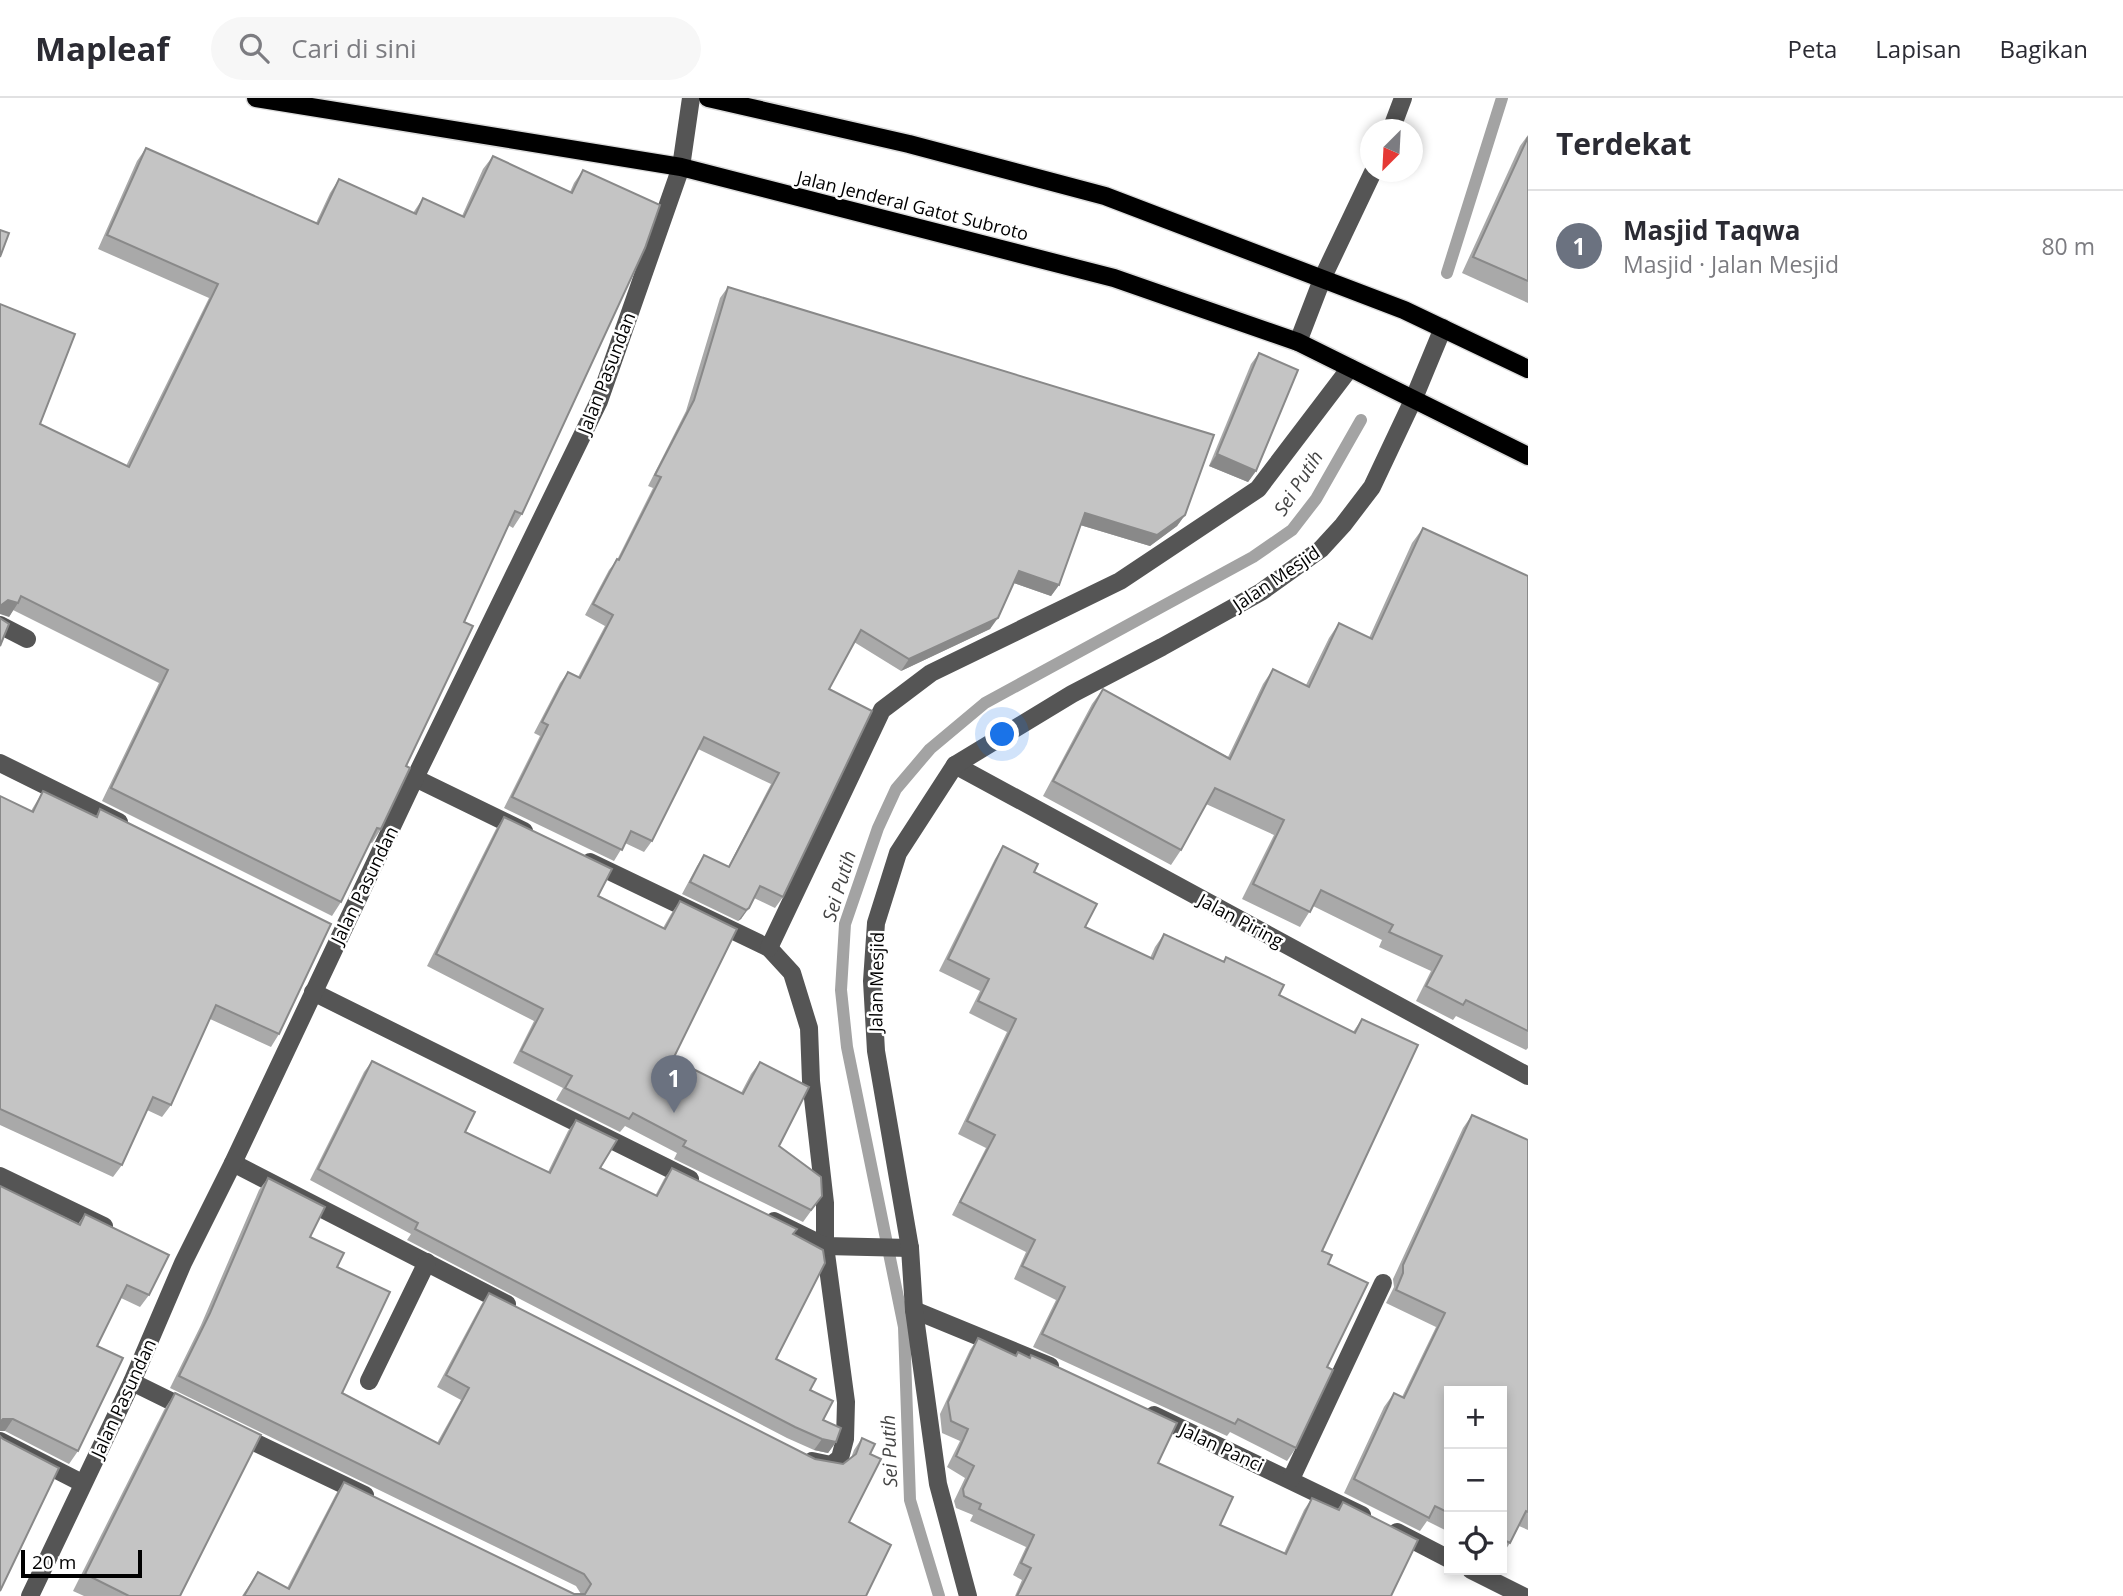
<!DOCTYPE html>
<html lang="id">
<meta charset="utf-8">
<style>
:root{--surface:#fff;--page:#f7f7f7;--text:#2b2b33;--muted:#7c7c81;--line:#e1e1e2;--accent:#000}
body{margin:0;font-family:"Open Sans",sans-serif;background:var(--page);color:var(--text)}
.controls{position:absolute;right:21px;bottom:21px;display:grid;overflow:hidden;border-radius:0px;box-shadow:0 4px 10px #0003}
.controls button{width:63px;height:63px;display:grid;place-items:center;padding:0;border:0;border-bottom:2px solid var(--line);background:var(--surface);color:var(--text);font:35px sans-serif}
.compass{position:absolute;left:1360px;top:21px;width:63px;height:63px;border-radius:50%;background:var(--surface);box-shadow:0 4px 10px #0003;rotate:204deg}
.scale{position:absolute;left:21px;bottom:18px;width:121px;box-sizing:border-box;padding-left:7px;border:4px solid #000;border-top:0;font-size:19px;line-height:24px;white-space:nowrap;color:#000;-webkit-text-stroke:5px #fff;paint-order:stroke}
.you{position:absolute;left:1003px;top:637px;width:24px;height:24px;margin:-18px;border:5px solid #fff;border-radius:50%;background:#1a73e8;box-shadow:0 0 0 10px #1a73e833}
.badge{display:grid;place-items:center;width:46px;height:46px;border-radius:50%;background:var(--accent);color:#fff;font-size:23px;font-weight:700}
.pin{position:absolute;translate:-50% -58px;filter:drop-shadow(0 2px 4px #0008)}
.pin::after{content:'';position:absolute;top:37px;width:24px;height:21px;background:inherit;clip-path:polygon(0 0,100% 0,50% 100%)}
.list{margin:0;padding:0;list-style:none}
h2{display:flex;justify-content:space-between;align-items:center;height:91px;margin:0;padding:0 28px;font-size:30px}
h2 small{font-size:23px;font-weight:400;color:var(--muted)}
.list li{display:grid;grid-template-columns:46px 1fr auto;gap:21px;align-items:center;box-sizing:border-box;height:112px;padding:0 28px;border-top:2px solid var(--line)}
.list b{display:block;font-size:26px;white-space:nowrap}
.list p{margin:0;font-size:23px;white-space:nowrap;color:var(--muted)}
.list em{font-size:23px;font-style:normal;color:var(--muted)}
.icon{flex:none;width:38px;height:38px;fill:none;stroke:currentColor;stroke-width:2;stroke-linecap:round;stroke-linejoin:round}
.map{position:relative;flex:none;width:1528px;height:1498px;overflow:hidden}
header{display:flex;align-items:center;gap:42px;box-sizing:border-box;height:98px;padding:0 35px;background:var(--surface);border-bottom:2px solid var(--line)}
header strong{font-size:33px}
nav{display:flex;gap:38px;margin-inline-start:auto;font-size:24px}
.search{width:490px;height:63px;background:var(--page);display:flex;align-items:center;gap:18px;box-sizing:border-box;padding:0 24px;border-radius:38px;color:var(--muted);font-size:26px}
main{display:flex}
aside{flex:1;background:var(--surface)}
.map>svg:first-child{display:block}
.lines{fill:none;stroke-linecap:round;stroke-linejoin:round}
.stream{stroke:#a3a3a3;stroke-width:12}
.major-casing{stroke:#dbdbdb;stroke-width:21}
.minor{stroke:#555;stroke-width:18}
.major{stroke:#000;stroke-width:18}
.wall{fill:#a9a9a9}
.shaded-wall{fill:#898989}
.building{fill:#c4c4c4;stroke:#898989;stroke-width:2}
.labels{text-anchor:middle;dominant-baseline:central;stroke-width:5;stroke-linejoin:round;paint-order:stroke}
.street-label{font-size:18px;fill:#000;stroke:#fff}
.water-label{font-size:19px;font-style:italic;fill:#444;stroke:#fff}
</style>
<header>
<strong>Mapleaf</strong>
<div class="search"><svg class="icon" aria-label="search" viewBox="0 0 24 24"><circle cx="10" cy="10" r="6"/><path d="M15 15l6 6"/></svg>Cari di sini</div>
<nav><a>Peta</a><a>Lapisan</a><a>Bagikan</a></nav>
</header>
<main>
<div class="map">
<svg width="1528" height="1498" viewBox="0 0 1528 1498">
<rect width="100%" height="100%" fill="#fff"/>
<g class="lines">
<g class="stream">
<path d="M 1447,175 L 1502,0"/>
<path d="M 939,1498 L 910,1402 L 904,1229 L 847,949 L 841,892 L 845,826 L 878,730 L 896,691 L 930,651 L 985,605 L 1253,459 L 1292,432 L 1316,401 L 1361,322"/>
</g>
<g class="major-casing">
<g id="major">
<path d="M 256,0 L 681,69 L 1114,180 L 1298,244 L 1528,358"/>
<path d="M 708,0 L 909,46 L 1105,98 L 1404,212 L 1528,271"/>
</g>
</g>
<g class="minor">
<path d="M 1391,32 L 1403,0"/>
<path d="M 1298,244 L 1323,179 L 1373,74"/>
<path d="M 0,527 L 27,541"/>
<path d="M 0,665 L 119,724"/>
<path d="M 955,667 L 1528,978"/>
<path d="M 415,680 L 524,733"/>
<path d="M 590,764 L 769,850 L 792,875 L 809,930 L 811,983 L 825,1105 L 825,1148 L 846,1304 L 845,1341 L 840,1360 L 831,1367 L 812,1363"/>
<path d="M 769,850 L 882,612 L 931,575 L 1120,483 L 1258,391 L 1350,270"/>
<path d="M 313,894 L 690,1081"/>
<path d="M 233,1065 L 507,1206"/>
<path d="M 0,1078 L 104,1128"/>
<path d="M 774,1123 L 825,1148 L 910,1150"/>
<path d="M 914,1212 L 1050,1268"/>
<path d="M 369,1283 L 427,1164"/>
<path d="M 132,1284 L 191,1313"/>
<path d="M 1154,1317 L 1362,1417"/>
<path d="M 235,1335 L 365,1397"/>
<path d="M 0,1343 L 82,1385"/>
<path d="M 1291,1381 L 1383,1185"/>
<path d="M 1397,1434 L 1449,1461"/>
<path d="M 1471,1472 L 1523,1498"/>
<path d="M 30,1498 L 132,1284 L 183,1165 L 233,1065 L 415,680 L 599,303 L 681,69 L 691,0"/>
<path d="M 968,1498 L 938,1386 L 914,1212 L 910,1150 L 876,953 L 872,883 L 876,825 L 898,755 L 955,667 L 1072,596 L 1162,549 L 1261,494 L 1321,451 L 1343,427 L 1372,389 L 1414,300 L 1443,230"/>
</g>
<use href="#major" class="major"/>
</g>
<g class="wall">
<path d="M 1528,37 L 1528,205 L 1462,175 L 1520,48 Z"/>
<path d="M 146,50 L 316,125 L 330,95 L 339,81 L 413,115 L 423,100 L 462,118 L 483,71 L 493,58 L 570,94 L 574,85 L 583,72 L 522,416 L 513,430 L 508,427 L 464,524 L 381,731 L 372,745 L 370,744 L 341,804 L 332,818 L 102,703 L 159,585 L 13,512 L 9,519 L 40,326 L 126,368 L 209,200 L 98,151 L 137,63 Z"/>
<path d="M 728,189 L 1185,417 L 1177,428 L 1150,448 L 1080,427 L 1059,487 L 1051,498 L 1014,485 L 990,531 L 901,573 L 854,544 L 829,591 L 783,799 L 775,810 L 754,800 L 741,821 L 738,823 L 682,796 L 697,768 L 704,757 L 728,769 L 771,686 L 698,651 L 652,743 L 644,754 L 625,745 L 614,763 L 504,710 L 540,638 L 534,635 L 560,585 L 568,574 L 578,579 L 605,528 L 585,517 L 609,472 L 617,462 L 653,390 L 648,388 L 686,313 L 720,200 Z"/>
<path d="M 1259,255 L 1256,373 L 1248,384 L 1209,368 L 1251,266 Z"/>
<path d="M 1423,430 L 1528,478 L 1528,950 L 1526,952 L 1456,918 L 1453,922 L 1416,903 L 1431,873 L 1379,849 L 1382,842 L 1313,808 L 1300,829 L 1242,801 L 1274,737 L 1206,706 L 1181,752 L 1171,767 L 1043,698 L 1092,606 L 1103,591 L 1228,659 L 1263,586 L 1273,571 L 1306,587 L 1329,540 L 1339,525 L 1369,540 L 1412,445 Z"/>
<path d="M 43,693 L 96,718 L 100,711 L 279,936 L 271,949 L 210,921 L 171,1007 L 162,1019 L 147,1012 L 122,1067 L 113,1079 L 0,1027 L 0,698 L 31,713 Z"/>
<path d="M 504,719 L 598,798 L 663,830 L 671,816 L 680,803 L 673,961 L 741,995 L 751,976 L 760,964 L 779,1048 L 822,1098 L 803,1124 L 674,1061 L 677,1055 L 625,1028 L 620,1034 L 556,1002 L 563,990 L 513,965 L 534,923 L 427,868 L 496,731 Z"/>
<path d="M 1003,748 L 1034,774 L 1085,829 L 1150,860 L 1155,849 L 1164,836 L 1223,863 L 1226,859 L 1279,897 L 1353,934 L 1362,921 L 1322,1153 L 1328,1166 L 1327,1269 L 1296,1350 L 1287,1363 L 1230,1334 L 1227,1338 L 1033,1249 L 1056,1202 L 1014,1181 L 1026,1154 L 952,1117 L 986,1050 L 958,1036 L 1007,934 L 969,915 L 980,893 L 939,873 L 995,761 Z"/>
<path d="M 372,963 L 465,1034 L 548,1074 L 568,1033 L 576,1022 L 600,1070 L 655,1098 L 664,1081 L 672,1070 L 793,1136 L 776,1261 L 810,1292 L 823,1322 L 836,1344 L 828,1355 L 814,1352 L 787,1340 L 407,1142 L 411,1136 L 310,1082 L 364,974 Z"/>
<path d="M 1472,1017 L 1528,1042 L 1528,1432 L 1519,1428 L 1510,1445 L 1502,1457 L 1502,1293 L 1449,1293 L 1449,1434 L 1427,1423 L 1420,1433 L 1344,1395 L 1384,1309 L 1394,1295 L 1402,1299 L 1436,1229 L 1386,1205 L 1394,1189 L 1393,1181 L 1463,1030 Z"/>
<path d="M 268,1080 L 310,1139 L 337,1169 L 342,1295 L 437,1345 L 461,1302 L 437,1289 L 481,1207 L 489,1195 L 815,1361 L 843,1366 L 851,1360 L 854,1352 L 862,1340 L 870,1356 L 849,1424 L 866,1498 L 242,1498 L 258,1474 L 287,1490 L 336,1396 L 344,1384 L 574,1496 L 581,1496 L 576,1488 L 170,1290 L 201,1227 L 259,1092 Z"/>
<path d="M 85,1116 L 149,1197 L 140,1209 L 121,1200 L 97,1248 L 78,1353 L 69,1366 L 5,1333 L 78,1126 Z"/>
<path d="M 978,1240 L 1015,1258 L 1018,1254 L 1158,1365 L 1220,1427 L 1284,1455 L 1304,1412 L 1312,1400 L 1337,1412 L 1343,1404 L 1391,1498 L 1015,1498 L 1022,1482 L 1013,1477 L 1026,1449 L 970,1423 L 973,1417 L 956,1410 L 954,1403 L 965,1380 L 947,1369 L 960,1343 L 942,1335 L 940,1316 L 970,1252 Z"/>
<path d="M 175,1295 L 180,1498 L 84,1498 L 73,1493 L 164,1312 Z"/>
</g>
<g class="shaded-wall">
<path d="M 1217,356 L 1256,373 L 1248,384 L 1209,368 Z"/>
<path d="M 1085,415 L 1185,417 L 1177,428 L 1150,448 L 1077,426 Z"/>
<path d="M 1019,473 L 1059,487 L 1051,498 L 1011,484 Z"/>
<path d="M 8,502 L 18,505 L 9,519 L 0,516 L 0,508 Z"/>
<path d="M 998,520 L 990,531 L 901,573 L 909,561 Z"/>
<path d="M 749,810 L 741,821 L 738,823 L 746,812 Z"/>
<path d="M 3,1321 L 13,1321 L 5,1333 L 0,1333 L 0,1324 Z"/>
<path d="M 822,1341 L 836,1344 L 828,1355 L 814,1352 Z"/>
</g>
<g class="building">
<path d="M 1528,39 L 1528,183 L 1473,159 Z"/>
<path d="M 146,50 L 318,126 L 339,81 L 416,116 L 423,100 L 464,119 L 493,58 L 572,95 L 583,72 L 660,107 L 645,150 L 522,416 L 515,413 L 464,524 L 473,528 L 406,668 L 410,670 L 381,731 L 377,730 L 341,804 L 111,690 L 168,572 L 21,498 L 18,505 L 8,502 L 0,508 L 0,206 L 75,236 L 40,326 L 129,369 L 218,186 L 107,137 Z"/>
<path d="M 0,132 L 9,135 L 0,159 Z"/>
<path d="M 728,189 L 1214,337 L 1185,417 L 1157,437 L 1085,415 L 1059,487 L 1019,473 L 998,520 L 909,561 L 861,532 L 829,591 L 872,613 L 783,799 L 760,788 L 749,810 L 746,812 L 690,784 L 704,757 L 729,769 L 779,675 L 704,639 L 652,743 L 631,733 L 622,752 L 512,699 L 548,627 L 542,624 L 568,574 L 580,580 L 613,517 L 593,506 L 617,461 L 619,462 L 661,379 L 655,377 L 694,302 Z"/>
<path d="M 1259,255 L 1298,272 L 1256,373 L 1217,356 Z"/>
<path d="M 1423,430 L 1528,478 L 1528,933 L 1466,902 L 1463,907 L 1426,888 L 1442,858 L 1389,834 L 1393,827 L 1321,792 L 1310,814 L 1253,786 L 1284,722 L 1215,690 L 1181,752 L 1053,683 L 1103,591 L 1230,661 L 1273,571 L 1309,589 L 1339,525 L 1372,541 Z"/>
<path d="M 0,520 L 9,526 L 0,548 Z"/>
<path d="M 43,693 L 97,719 L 100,711 L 331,826 L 279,936 L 216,907 L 171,1007 L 153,999 L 122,1067 L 0,1011 L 0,698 L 33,714 Z"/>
<path d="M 504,719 L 612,771 L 598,798 L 665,831 L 680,803 L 737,831 L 673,961 L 743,996 L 760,964 L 809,989 L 779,1048 L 821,1079 L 822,1098 L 811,1112 L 683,1048 L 686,1043 L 633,1015 L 629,1021 L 565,990 L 572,978 L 521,953 L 543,911 L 436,856 Z"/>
<path d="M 1003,748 L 1038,766 L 1034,774 L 1097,806 L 1085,829 L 1153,861 L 1164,836 L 1224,864 L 1226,859 L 1284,887 L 1279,897 L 1355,935 L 1362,921 L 1418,947 L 1322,1153 L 1332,1157 L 1328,1166 L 1368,1185 L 1327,1269 L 1333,1272 L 1296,1350 L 1238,1321 L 1235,1326 L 1042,1236 L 1065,1189 L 1022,1168 L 1035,1142 L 960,1104 L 995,1037 L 967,1023 L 1016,921 L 978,903 L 989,881 L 948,861 Z"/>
<path d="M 372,963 L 475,1014 L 465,1034 L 550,1075 L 576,1022 L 617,1042 L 600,1070 L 657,1098 L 672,1070 L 797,1131 L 793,1136 L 823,1152 L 825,1165 L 776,1261 L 816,1281 L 810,1292 L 833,1303 L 823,1322 L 841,1330 L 836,1344 L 822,1341 L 795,1329 L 415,1131 L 418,1125 L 318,1071 Z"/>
<path d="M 1472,1017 L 1528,1042 L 1528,1414 L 1526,1413 L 1510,1445 L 1502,1441 L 1502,1293 L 1449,1293 L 1449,1415 L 1435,1408 L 1429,1420 L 1354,1381 L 1394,1295 L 1404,1300 L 1445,1215 L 1396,1192 L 1403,1175 L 1403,1167 Z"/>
<path d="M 268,1080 L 325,1109 L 310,1139 L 344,1155 L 337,1169 L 390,1194 L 342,1295 L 439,1346 L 469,1290 L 446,1277 L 489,1195 L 815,1361 L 843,1366 L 856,1356 L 862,1340 L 875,1346 L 870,1356 L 881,1361 L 849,1424 L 891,1447 L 866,1498 L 244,1498 L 258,1474 L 289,1491 L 344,1384 L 574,1496 L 585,1496 L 591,1486 L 584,1476 L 179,1278 L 210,1215 Z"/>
<path d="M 0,1088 L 80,1127 L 85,1116 L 169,1157 L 149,1197 L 127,1187 L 97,1248 L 123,1260 L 78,1353 L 13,1321 L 3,1321 L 0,1324 Z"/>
<path d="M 978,1240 L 1016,1258 L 1018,1254 L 1030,1260 L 1031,1257 L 1049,1265 L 1177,1325 L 1158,1365 L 1233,1399 L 1220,1427 L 1286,1456 L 1312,1400 L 1339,1412 L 1343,1404 L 1418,1442 L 1391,1498 L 1017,1498 L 1031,1470 L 1021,1465 L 1034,1437 L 979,1411 L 981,1406 L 964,1398 L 963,1391 L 974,1368 L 956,1358 L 968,1331 L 951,1323 L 948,1304 Z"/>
<path d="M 175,1295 L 261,1337 L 180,1498 L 129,1498 L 85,1476 Z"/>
<path d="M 0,1338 L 3,1341 L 59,1370 L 0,1493 Z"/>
</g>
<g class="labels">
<g class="street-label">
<text transform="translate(913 107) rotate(14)">Jalan Jenderal Gatot Subroto</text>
<text transform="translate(606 275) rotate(-69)">Jalan Pasundan</text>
<text transform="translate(1276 480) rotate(-34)">Jalan Mesjid</text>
<text transform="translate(364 787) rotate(-64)">Jalan Pasundan</text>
<text transform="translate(1241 822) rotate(28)">Jalan Piring</text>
<text transform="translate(876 884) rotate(-89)">Jalan Mesjid</text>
<text transform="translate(123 1300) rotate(-65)">Jalan Pasundan</text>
<text transform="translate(1222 1349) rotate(25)">Jalan Panci</text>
</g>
<g class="water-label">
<text transform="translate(1298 385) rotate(-57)">Sei Putih</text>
<text transform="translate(839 788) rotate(-73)">Sei Putih</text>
<text transform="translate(889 1353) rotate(-92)">Sei Putih</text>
</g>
</g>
</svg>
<div class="controls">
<button>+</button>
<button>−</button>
<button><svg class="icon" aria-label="locate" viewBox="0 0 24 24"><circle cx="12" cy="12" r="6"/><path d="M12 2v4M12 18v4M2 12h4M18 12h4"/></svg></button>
</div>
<svg class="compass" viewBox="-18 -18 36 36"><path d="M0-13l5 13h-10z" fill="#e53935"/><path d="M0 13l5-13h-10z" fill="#7c7c81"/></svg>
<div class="scale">20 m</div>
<div class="you"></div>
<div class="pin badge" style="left:674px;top:1015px;background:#6b7280">1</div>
</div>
<aside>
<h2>Terdekat<small></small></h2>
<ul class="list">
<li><span class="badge" style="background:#6b7280">1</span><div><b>Masjid Taqwa</b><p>Masjid · Jalan Mesjid</p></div><em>80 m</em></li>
</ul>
</aside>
</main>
